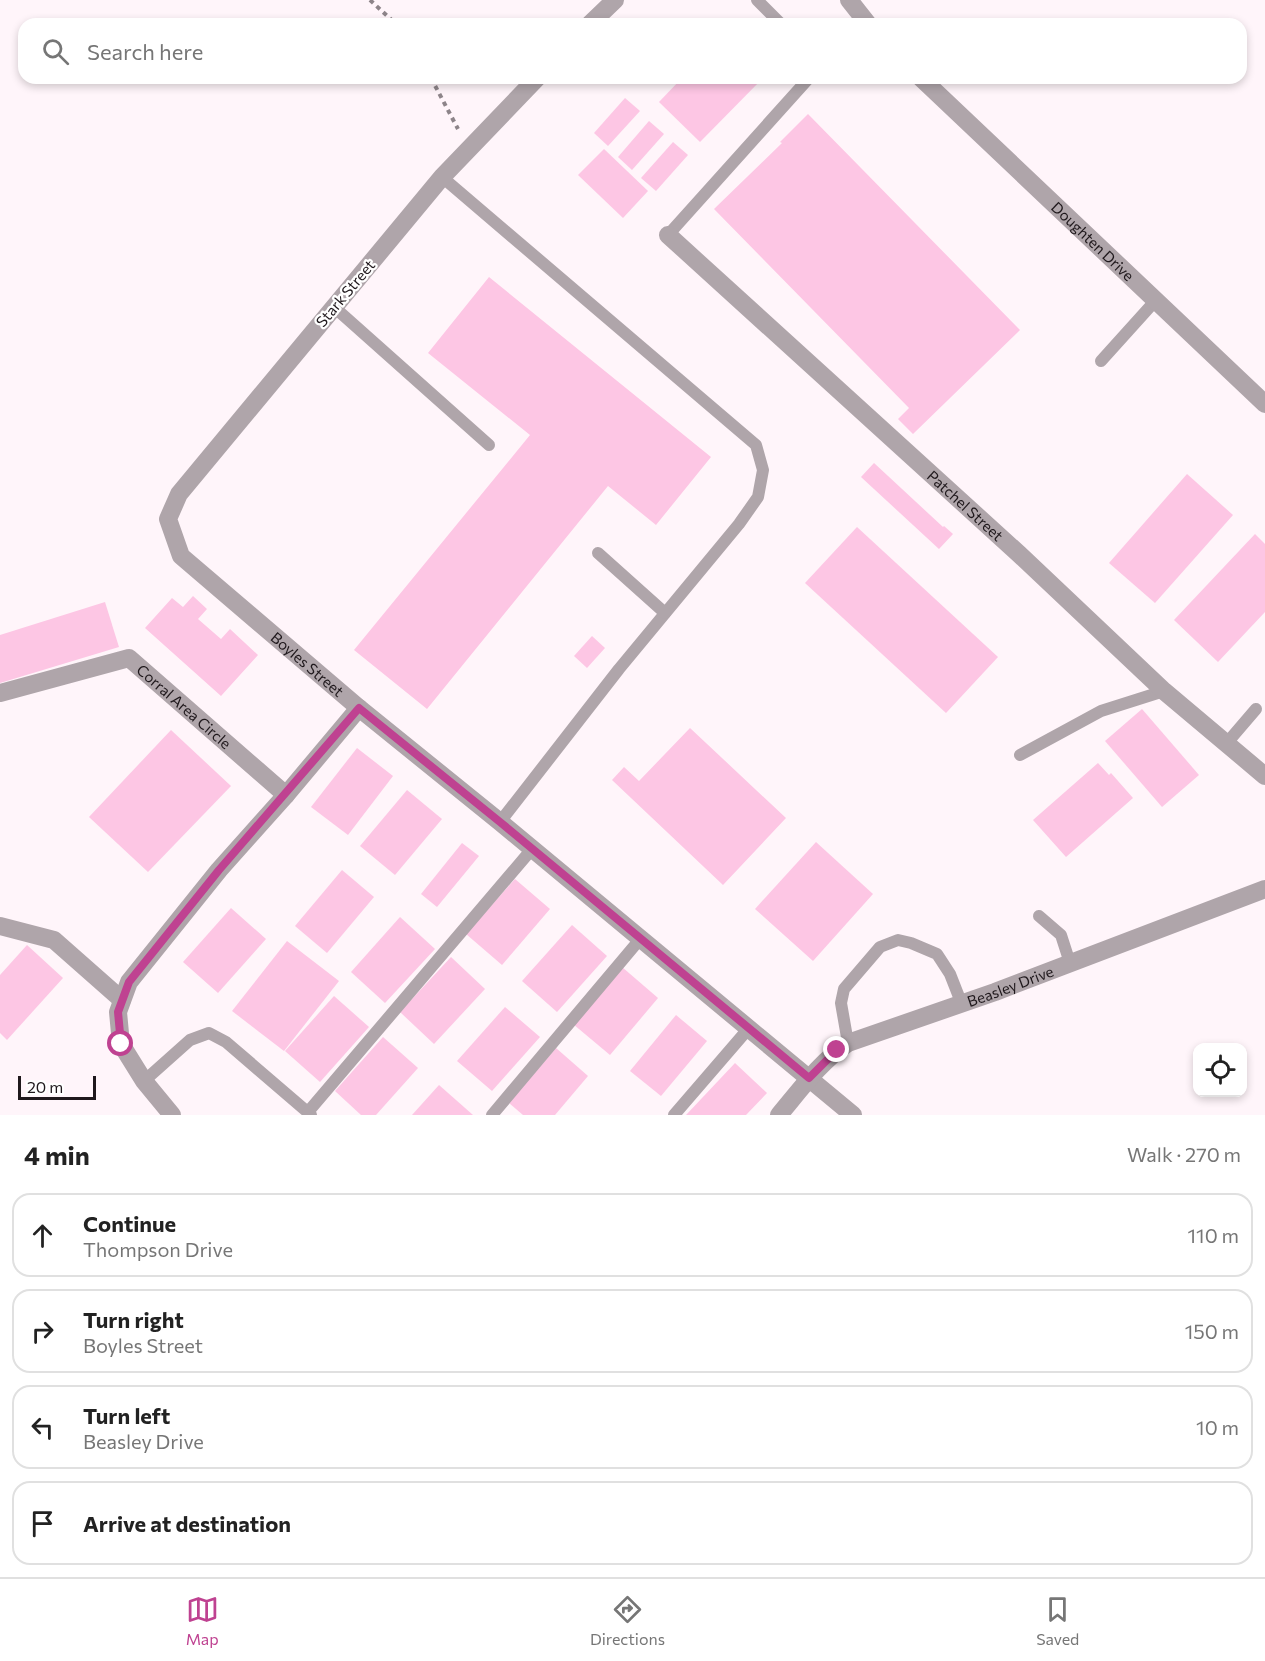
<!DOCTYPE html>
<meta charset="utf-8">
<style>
:root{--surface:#fff;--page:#f2f2f2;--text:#222;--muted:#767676;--line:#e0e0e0;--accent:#bf4291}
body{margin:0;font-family:Commissioner,sans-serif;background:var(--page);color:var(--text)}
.controls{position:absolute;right:18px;bottom:18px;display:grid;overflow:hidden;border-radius:12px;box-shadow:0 3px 9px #0003}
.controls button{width:54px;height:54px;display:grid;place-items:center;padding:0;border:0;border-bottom:2px solid var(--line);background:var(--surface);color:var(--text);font:30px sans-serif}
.scale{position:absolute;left:18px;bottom:15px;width:78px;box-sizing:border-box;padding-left:6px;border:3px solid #1f181c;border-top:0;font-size:16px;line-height:21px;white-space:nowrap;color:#1f181c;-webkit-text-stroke:4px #fff;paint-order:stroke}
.stop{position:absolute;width:18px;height:18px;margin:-14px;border:4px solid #bf4291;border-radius:50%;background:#fff}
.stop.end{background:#bf4291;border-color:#fff;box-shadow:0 2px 6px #0008}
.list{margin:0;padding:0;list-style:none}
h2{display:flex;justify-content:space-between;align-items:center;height:78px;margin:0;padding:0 24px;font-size:26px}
h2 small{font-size:20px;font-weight:400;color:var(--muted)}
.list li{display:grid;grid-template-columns:39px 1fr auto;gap:18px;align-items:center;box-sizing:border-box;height:84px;margin:0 12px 12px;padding:0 12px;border:2px solid var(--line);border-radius:18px}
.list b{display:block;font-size:22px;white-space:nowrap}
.list p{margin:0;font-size:20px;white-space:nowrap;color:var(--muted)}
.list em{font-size:20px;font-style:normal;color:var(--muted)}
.icon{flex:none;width:33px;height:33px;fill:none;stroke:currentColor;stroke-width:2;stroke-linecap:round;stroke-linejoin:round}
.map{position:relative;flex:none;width:1265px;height:1115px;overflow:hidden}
.search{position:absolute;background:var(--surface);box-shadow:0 3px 9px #0003;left:18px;right:18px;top:18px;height:66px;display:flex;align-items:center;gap:15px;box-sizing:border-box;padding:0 21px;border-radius:18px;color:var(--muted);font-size:22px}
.sheet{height:462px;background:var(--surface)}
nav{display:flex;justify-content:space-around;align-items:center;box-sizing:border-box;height:84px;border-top:2px solid var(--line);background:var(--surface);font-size:16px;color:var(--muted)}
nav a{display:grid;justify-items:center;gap:3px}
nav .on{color:var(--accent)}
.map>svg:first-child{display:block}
.building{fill:#fdc6e4}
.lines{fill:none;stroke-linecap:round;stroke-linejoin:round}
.path{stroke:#8d8489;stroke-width:4;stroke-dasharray:4.5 4.5;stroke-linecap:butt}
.service{stroke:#afa5aa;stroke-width:12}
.minor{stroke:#afa5aa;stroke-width:18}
.route{stroke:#bf4291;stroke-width:8}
.labels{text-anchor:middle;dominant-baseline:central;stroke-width:4.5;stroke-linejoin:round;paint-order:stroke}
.street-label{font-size:15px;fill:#1f181c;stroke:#fff}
</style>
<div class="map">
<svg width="1265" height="1115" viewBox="0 0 1265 1115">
<rect width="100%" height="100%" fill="#fff5fa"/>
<g class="building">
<path d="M 682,78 L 763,78 L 700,142 L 659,102 Z"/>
<path d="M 625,98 L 640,111 L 608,146 L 594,133 Z"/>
<path d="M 808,114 L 1020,330 L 913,434 L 898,419 L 909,408 L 714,209 L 782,143 L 780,142 Z"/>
<path d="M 649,121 L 664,134 L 632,170 L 618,157 Z"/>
<path d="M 673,142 L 688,155 L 656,191 L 641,178 Z"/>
<path d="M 604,149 L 648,191 L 623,218 L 578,175 Z"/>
<path d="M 489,277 L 711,457 L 656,525 L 608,486 L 427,709 L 354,650 L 530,435 L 428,353 Z"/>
<path d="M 874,463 L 943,527 L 944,526 L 953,534 L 939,549 L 861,477 Z"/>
<path d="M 1187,474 L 1233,515 L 1155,603 L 1109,563 Z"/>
<path d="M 857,527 L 998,657 L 946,713 L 805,583 Z"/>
<path d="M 1255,534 L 1265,544 L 1265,612 L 1218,662 L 1174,620 Z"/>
<path d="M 193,596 L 207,609 L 198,619 L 221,639 L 230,629 L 258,655 L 221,696 L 145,628 L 172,598 L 183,607 Z"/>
<path d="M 105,602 L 119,647 L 0,683 L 0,635 Z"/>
<path d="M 592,636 L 605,648 L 587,668 L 574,656 Z"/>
<path d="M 1142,709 L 1199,775 L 1162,807 L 1105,741 Z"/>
<path d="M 690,728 L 786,818 L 723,885 L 612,780 L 624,767 L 639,781 Z"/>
<path d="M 171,730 L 231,786 L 148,872 L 89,817 Z"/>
<path d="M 357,748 L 393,776 L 348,835 L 311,807 Z"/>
<path d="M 1098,763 L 1109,775 L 1111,773 L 1133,798 L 1066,857 L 1033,820 Z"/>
<path d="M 407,790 L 442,819 L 395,875 L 360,846 Z"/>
<path d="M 816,842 L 873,894 L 813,961 L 755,909 Z"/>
<path d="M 462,843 L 479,856 L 437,907 L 421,894 Z"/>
<path d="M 342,870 L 374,897 L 327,953 L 295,926 Z"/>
<path d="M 515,879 L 550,909 L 502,965 L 466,934 Z"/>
<path d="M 231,908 L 266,939 L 218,993 L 183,962 Z"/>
<path d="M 400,917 L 435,949 L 385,1003 L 351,972 Z"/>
<path d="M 572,925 L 607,956 L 557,1012 L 522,981 Z"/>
<path d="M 287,941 L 339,981 L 284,1051 L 232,1011 Z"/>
<path d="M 27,945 L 63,978 L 7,1040 L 0,1033 L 0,975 Z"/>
<path d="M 451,957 L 485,989 L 434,1044 L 400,1012 Z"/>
<path d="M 622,967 L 658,998 L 610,1055 L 573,1024 Z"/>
<path d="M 334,996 L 369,1027 L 320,1082 L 285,1051 Z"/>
<path d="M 505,1007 L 540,1037 L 492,1091 L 457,1061 Z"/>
<path d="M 676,1015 L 707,1041 L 661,1096 L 630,1071 Z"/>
<path d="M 383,1037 L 418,1068 L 376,1115 L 361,1115 L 335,1091 Z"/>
<path d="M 556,1048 L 588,1076 L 555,1115 L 523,1115 L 509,1103 Z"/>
<path d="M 735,1063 L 767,1093 L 746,1115 L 686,1115 Z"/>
<path d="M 439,1085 L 473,1115 L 412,1115 Z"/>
</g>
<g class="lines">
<g class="path">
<path d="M 370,0 L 396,24"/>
<path d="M 431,78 L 458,129"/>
</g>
<g class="service">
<path d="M 757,0 L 781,24"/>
<path d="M 442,177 L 756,445 L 763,470 L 758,497 L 739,524 L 619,669 L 500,822"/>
<path d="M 668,235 L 809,78"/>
<path d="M 334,307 L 489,445"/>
<path d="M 1101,361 L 1156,300"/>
<path d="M 598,553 L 665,613"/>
<path d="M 1226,744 L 1256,709"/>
<path d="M 1020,755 L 1101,711 L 1164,691"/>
<path d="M 1039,916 L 1061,935 L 1070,963"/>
<path d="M 848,1043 L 841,1003 L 844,989 L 880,947 L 898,940 L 911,943 L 937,954 L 950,974 L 961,1002"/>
<path d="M 144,1081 L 190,1040 L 209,1033 L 226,1042 L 311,1115"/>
<path d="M 308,1112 L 532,849"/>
<path d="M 492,1115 L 641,938"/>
<path d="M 674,1115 L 749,1028"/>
</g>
<g class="minor">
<path d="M 849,0 L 868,24"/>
<path d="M 590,24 L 615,0"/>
<path id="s1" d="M 537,78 L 442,177 L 179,494 L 168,519 L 181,556 L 359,708 L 500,822 L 853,1115"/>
<path id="s2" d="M 921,78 L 1265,404"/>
<path id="s3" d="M 668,235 L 1019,554 L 1164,691 L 1265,776"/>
<path id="s4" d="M 0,693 L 129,658 L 286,795"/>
<path d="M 0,926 L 54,940 L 122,1000"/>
<path d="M 172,1115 L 144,1081 L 121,1044 L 118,1012 L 129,982 L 219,870 L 286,795 L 359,708"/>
<path id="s5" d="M 779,1115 C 800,1090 821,1061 848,1043 L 995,992 L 1265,889"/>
</g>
</g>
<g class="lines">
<path class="route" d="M 121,1044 L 118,1012 L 129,982 L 219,870 L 359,708 L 500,822 L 809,1078 L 837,1050"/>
</g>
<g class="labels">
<g class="street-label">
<text stroke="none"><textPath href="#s2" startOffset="237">Doughten Drive</textPath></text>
<text transform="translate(345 293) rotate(-50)">Stark Street</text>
<text stroke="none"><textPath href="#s3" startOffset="402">Patchel Street</textPath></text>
<text stroke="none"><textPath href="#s1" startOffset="782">Boyles Street</textPath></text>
<text stroke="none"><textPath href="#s4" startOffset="207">Corral Area Circle</textPath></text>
<text stroke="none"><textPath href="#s5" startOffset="272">Beasley Drive</textPath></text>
</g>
</g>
</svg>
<div class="controls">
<button><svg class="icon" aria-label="locate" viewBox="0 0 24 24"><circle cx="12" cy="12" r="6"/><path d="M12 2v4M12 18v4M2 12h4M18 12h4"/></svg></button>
</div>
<div class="scale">20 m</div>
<div class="stop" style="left:121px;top:1044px"></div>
<div class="stop end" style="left:837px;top:1050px"></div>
<div class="search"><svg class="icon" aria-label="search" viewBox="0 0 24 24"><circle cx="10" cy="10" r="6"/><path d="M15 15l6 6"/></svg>Search here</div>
</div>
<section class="sheet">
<h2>4 min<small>Walk · 270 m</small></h2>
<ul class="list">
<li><svg class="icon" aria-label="ahead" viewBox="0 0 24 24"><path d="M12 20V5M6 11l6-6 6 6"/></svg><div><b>Continue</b><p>Thompson Drive</p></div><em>110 m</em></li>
<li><svg class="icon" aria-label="right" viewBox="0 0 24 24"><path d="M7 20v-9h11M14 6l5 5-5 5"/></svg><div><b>Turn right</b><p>Boyles Street</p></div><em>150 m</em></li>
<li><svg class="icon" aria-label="left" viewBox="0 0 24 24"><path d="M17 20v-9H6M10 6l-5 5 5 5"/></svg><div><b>Turn left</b><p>Beasley Drive</p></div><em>10 m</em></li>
<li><svg class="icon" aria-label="arrive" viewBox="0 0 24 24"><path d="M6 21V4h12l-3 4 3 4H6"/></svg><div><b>Arrive at destination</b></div></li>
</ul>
</section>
<nav>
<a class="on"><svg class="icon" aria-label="map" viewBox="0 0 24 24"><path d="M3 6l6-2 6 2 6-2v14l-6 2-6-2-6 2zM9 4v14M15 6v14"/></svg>Map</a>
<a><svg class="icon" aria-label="directions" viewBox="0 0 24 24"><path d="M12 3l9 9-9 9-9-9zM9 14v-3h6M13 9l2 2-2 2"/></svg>Directions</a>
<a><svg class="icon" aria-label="saved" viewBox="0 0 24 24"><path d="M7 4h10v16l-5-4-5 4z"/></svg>Saved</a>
</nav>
